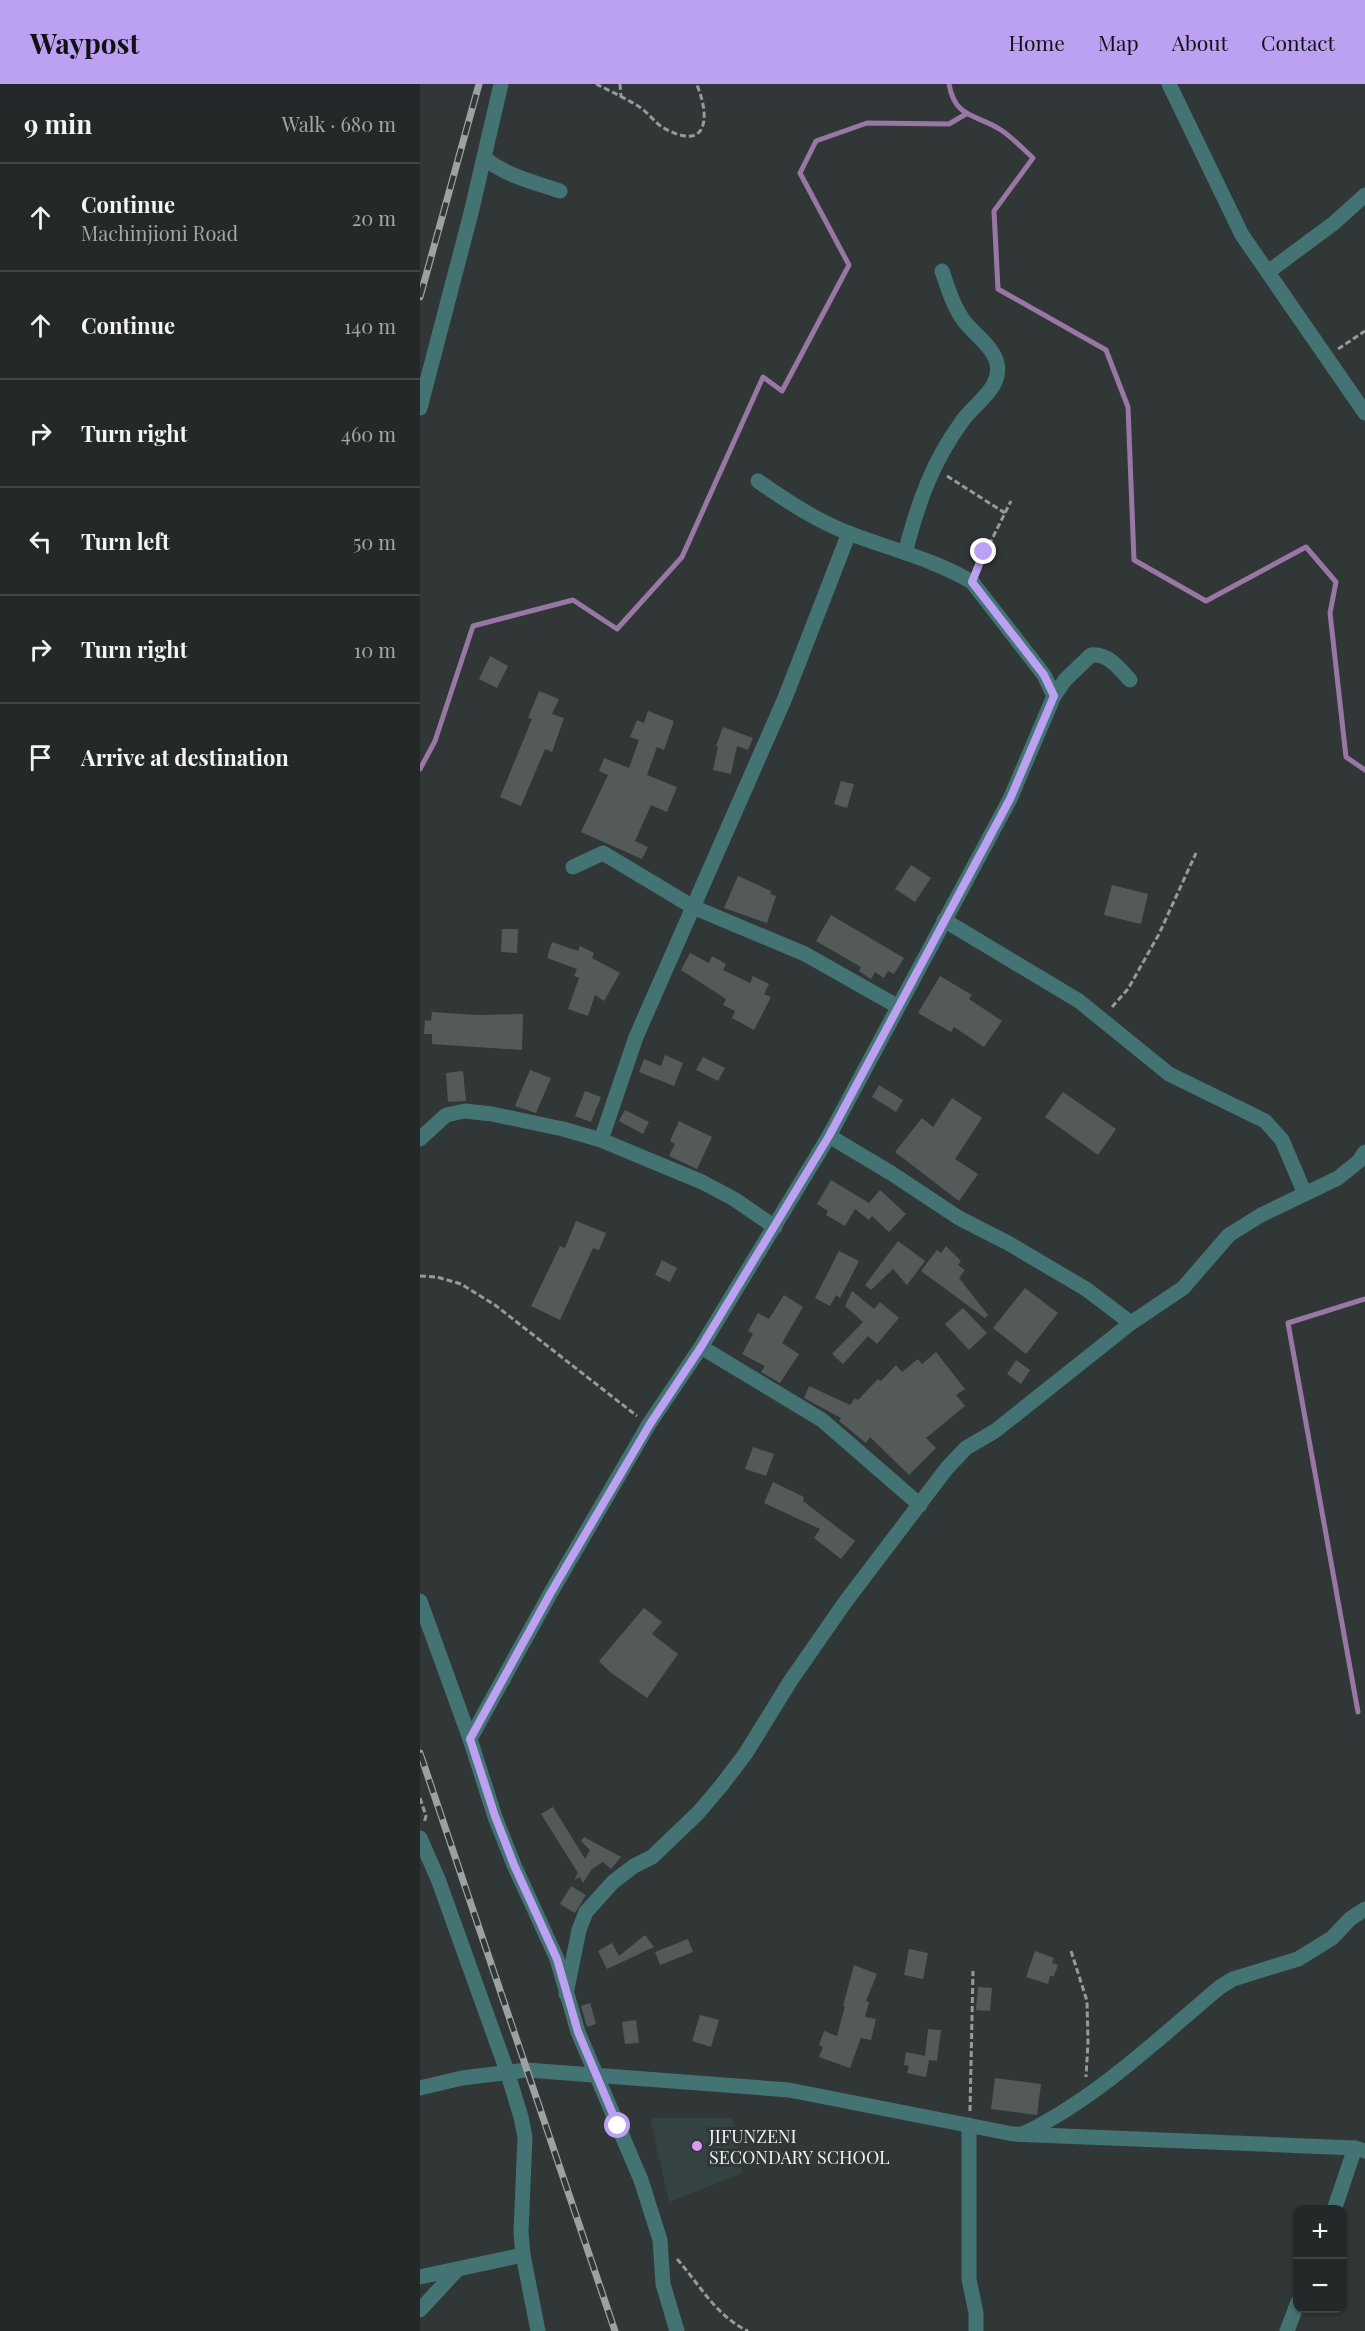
<!DOCTYPE html>
<meta charset="utf-8">
<style>
:root{--surface:#252828;--page:#2d3030;--text:#f1f3f6;--muted:#a3a6a8;--line:#424445;--accent:#bca0f2}
body{margin:0;font-family:"Playfair Display",serif;background:var(--page);color:var(--text)}
.controls{position:absolute;right:18px;bottom:18px;display:grid;overflow:hidden;border-radius:12px;box-shadow:0 2px 4px #0004}
.controls button{width:54px;height:54px;display:grid;place-items:center;padding:0;border:0;border-bottom:2px solid var(--line);background:var(--surface);color:var(--text);font:30px sans-serif}
.stop{position:absolute;width:18px;height:18px;margin:-14px;border:4px solid #bca0f2;border-radius:50%;background:#fff}
.stop.end{background:#bca0f2;border-color:#fff;box-shadow:0 2px 6px #0008}
.list{margin:0;padding:0;list-style:none}
h2{display:flex;justify-content:space-between;align-items:center;height:78px;margin:0;padding:0 24px;font-size:26px}
h2 small{font-size:20px;font-weight:400;color:var(--muted)}
.list li{display:grid;grid-template-columns:39px 1fr auto;gap:18px;align-items:center;box-sizing:border-box;height:108px;padding:0 24px;border-top:2px solid var(--line)}
.list b{display:block;font-size:22px;white-space:nowrap}
.list p{margin:0;font-size:20px;white-space:nowrap;color:var(--muted)}
.list em{font-size:20px;font-style:normal;color:var(--muted)}
.icon{flex:none;width:33px;height:33px;fill:none;stroke:currentColor;stroke-width:2;stroke-linecap:round;stroke-linejoin:round}
.map{position:relative;flex:none;width:945px;height:2247px;overflow:hidden}
header{display:flex;align-items:center;gap:36px;box-sizing:border-box;height:84px;padding:0 30px;background:var(--accent);color:#111}
header strong{font-size:28px}
nav{display:flex;gap:33px;margin-inline-start:auto;font-size:21px}
main{display:flex}
aside{flex:1;background:var(--surface)}
.map>svg:first-child{display:block}
.built{fill:#344242}
.lines{fill:none;stroke-linecap:round;stroke-linejoin:round}
.stream{stroke:#9977a5;stroke-width:5}
.building{fill:#545a5a}
.path{stroke:#969a9a;stroke-width:3;stroke-dasharray:6 3;stroke-linecap:butt}
.minor{stroke:#437373;stroke-width:15}
.rail-casing{stroke:#9da1a1;stroke-width:7}
.rail{stroke:#313636;stroke-width:4.5;stroke-dasharray:14;stroke-linecap:butt}
.route{stroke:#bca0f2;stroke-width:8}
.poi-dot{fill:#de98f3;stroke:#313636;stroke-width:2}
.labels{text-anchor:middle;dominant-baseline:central;stroke-width:6;stroke-linejoin:round;paint-order:stroke}
.poi-label{font-size:18px;fill:#f0f3f3;stroke:#313636;text-anchor:start}
</style>
<header>
<strong>Waypost</strong>
<nav><a>Home</a><a>Map</a><a>About</a><a>Contact</a></nav>
</header>
<main>
<aside>
<h2>9 min<small>Walk · 680 m</small></h2>
<ul class="list">
<li><svg class="icon" aria-label="ahead" viewBox="0 0 24 24"><path d="M12 20V5M6 11l6-6 6 6"/></svg><div><b>Continue</b><p>Machinjioni Road</p></div><em>20 m</em></li>
<li><svg class="icon" aria-label="ahead" viewBox="0 0 24 24"><path d="M12 20V5M6 11l6-6 6 6"/></svg><div><b>Continue</b></div><em>140 m</em></li>
<li><svg class="icon" aria-label="right" viewBox="0 0 24 24"><path d="M7 20v-9h11M14 6l5 5-5 5"/></svg><div><b>Turn right</b></div><em>460 m</em></li>
<li><svg class="icon" aria-label="left" viewBox="0 0 24 24"><path d="M17 20v-9H6M10 6l-5 5 5 5"/></svg><div><b>Turn left</b></div><em>50 m</em></li>
<li><svg class="icon" aria-label="right" viewBox="0 0 24 24"><path d="M7 20v-9h11M14 6l5 5-5 5"/></svg><div><b>Turn right</b></div><em>10 m</em></li>
<li><svg class="icon" aria-label="arrive" viewBox="0 0 24 24"><path d="M6 21V4h12l-3 4 3 4H6"/></svg><div><b>Arrive at destination</b></div></li>
</ul>
</aside>
<div class="map">
<svg width="945" height="2247" viewBox="0 0 945 2247">
<rect width="100%" height="100%" fill="#313636"/>
<path class="built" d="M 230,2034 L 313,2034 L 323,2089 L 249,2118 Z"/>
<g class="lines">
<g class="stream">
<path d="M 529,0 C 535,35 557,30 581,46 C 593,54 603,65 613,74 L 574,127 L 578,205 L 686,266 L 708,323 L 714,476 L 786,517 L 886,463 L 916,498 L 910,529 L 926,673 L 945,686"/>
<path d="M 0,685 L 15,657 L 53,542 L 153,516 L 197,545 L 262,473 L 343,293 L 362,307 L 429,181 L 380,89 L 396,57 L 447,39 L 529,40 L 546,30"/>
<path d="M 938,1628 L 868,1239 L 945,1215"/>
</g>
</g>
<g class="building">
<path d="M 70,572 L 88,582 L 77,604 L 59,595 Z"/>
<path d="M 119,607 L 139,615 L 132,630 L 144,634 L 132,668 L 125,665 L 101,722 L 80,713 L 112,635 L 108,634 Z"/>
<path d="M 228,627 L 254,637 L 244,666 L 237,663 L 227,691 L 257,703 L 247,728 L 231,721 L 215,757 L 228,763 L 222,775 L 161,748 L 188,691 L 179,687 L 184,674 L 209,684 L 219,656 L 210,653 L 217,636 L 224,639 Z"/>
<path d="M 303,643 L 333,654 L 328,666 L 317,662 L 311,690 L 293,686 L 298,663 L 296,662 Z"/>
<path d="M 421,697 L 434,700 L 427,724 L 414,720 Z"/>
<path d="M 491,781 L 511,794 L 495,818 L 475,805 Z"/>
<path d="M 318,792 L 351,807 L 350,810 L 356,812 L 347,839 L 304,824 Z"/>
<path d="M 692,801 L 728,810 L 721,840 L 684,831 Z"/>
<path d="M 411,831 L 484,874 L 474,890 L 468,887 L 464,894 L 455,888 L 451,895 L 439,887 L 441,883 L 396,857 Z"/>
<path d="M 82,845 L 98,845 L 97,869 L 81,868 Z"/>
<path d="M 132,858 L 158,867 L 160,862 L 174,869 L 172,874 L 200,889 L 184,917 L 175,911 L 168,932 L 148,925 L 159,894 L 154,892 L 157,885 L 127,874 Z"/>
<path d="M 270,869 L 289,879 L 292,872 L 306,880 L 303,886 L 330,899 L 333,892 L 349,900 L 344,910 L 351,913 L 334,946 L 312,934 L 315,927 L 303,921 L 306,915 L 261,886 Z"/>
<path d="M 520,892 L 552,911 L 549,915 L 582,937 L 564,963 L 534,943 L 531,948 L 498,929 Z"/>
<path d="M 12,928 L 58,931 L 103,930 L 102,966 L 12,960 L 12,950 L 4,950 L 5,936 L 11,937 Z"/>
<path d="M 245,971 L 263,979 L 254,1002 L 219,988 L 224,975 L 241,982 Z"/>
<path d="M 283,973 L 305,984 L 298,997 L 276,986 Z"/>
<path d="M 110,986 L 131,994 L 116,1029 L 95,1022 Z"/>
<path d="M 43,987 L 46,1017 L 28,1018 L 26,989 Z"/>
<path d="M 459,1001 L 483,1016 L 476,1028 L 452,1013 Z"/>
<path d="M 165,1007 L 181,1013 L 171,1038 L 155,1032 Z"/>
<path d="M 643,1008 L 696,1045 L 678,1071 L 625,1033 Z"/>
<path d="M 532,1014 L 562,1034 L 535,1075 L 558,1090 L 539,1117 L 475,1068 L 502,1034 L 513,1043 Z"/>
<path d="M 205,1026 L 229,1038 L 223,1050 L 199,1037 Z"/>
<path d="M 259,1037 L 292,1053 L 277,1085 L 249,1072 L 255,1060 L 250,1057 Z"/>
<path d="M 411,1096 L 449,1119 L 460,1106 L 486,1130 L 469,1148 L 452,1132 L 449,1136 L 435,1125 L 425,1142 L 406,1131 L 408,1127 L 397,1120 Z"/>
<path d="M 156,1137 L 186,1149 L 179,1166 L 173,1164 L 140,1236 L 111,1222 L 140,1162 L 145,1164 Z"/>
<path d="M 478,1157 L 505,1177 L 487,1201 L 473,1185 L 451,1206 L 445,1201 Z"/>
<path d="M 526,1162 L 541,1177 L 538,1181 L 545,1186 L 539,1194 L 568,1231 L 565,1234 L 501,1187 L 517,1166 L 521,1169 Z"/>
<path d="M 419,1167 L 439,1177 L 420,1214 L 416,1211 L 410,1222 L 395,1214 Z"/>
<path d="M 242,1176 L 257,1184 L 250,1198 L 235,1191 Z"/>
<path d="M 605,1204 L 638,1229 L 606,1270 L 573,1244 Z"/>
<path d="M 432,1207 L 454,1225 L 460,1218 L 479,1234 L 457,1260 L 448,1252 L 423,1280 L 412,1270 L 443,1238 L 425,1222 Z"/>
<path d="M 364,1211 L 383,1223 L 362,1259 L 379,1270 L 360,1299 L 341,1288 L 345,1282 L 322,1270 L 333,1250 L 328,1247 L 338,1229 L 349,1235 Z"/>
<path d="M 543,1224 L 567,1249 L 549,1266 L 525,1240 Z"/>
<path d="M 516,1268 L 545,1305 L 536,1311 L 545,1322 L 506,1354 L 516,1364 L 489,1391 L 450,1353 L 446,1359 L 419,1337 L 421,1334 L 384,1314 L 389,1302 L 430,1321 L 435,1314 L 438,1316 L 458,1295 L 461,1297 L 476,1281 L 482,1288 L 498,1275 L 502,1280 Z"/>
<path d="M 596,1276 L 610,1286 L 601,1300 L 587,1290 Z"/>
<path d="M 333,1363 L 354,1370 L 346,1392 L 325,1385 Z"/>
<path d="M 353,1398 L 384,1413 L 383,1417 L 435,1457 L 421,1475 L 394,1454 L 400,1445 L 344,1419 Z"/>
<path d="M 224,1524 L 242,1538 L 232,1550 L 258,1570 L 227,1614 L 190,1588 L 179,1577 Z"/>
<path d="M 133,1723 L 165,1775 L 170,1766 L 161,1757 L 164,1753 L 201,1773 L 191,1785 L 183,1778 L 172,1785 L 163,1799 L 160,1793 L 154,1796 L 158,1789 L 121,1730 Z"/>
<path d="M 151,1802 L 166,1811 L 155,1829 L 140,1820 Z"/>
<path d="M 225,1851 L 234,1863 L 187,1885 L 178,1867 L 192,1859 L 199,1872 Z"/>
<path d="M 268,1855 L 273,1868 L 240,1881 L 235,1868 Z"/>
<path d="M 489,1865 L 508,1869 L 503,1895 L 484,1891 Z"/>
<path d="M 615,1867 L 634,1874 L 632,1879 L 638,1881 L 634,1892 L 630,1892 L 628,1900 L 606,1893 Z"/>
<path d="M 434,1881 L 457,1890 L 446,1917 L 449,1918 L 445,1933 L 456,1935 L 451,1956 L 441,1954 L 430,1984 L 399,1973 L 403,1963 L 399,1961 L 404,1947 L 417,1952 L 425,1922 L 423,1922 Z"/>
<path d="M 558,1903 L 572,1904 L 570,1927 L 556,1926 Z"/>
<path d="M 170,1919 L 176,1940 L 167,1943 L 161,1922 Z"/>
<path d="M 280,1931 L 299,1936 L 291,1963 L 272,1957 Z"/>
<path d="M 216,1936 L 219,1959 L 205,1960 L 202,1938 Z"/>
<path d="M 508,1945 L 521,1946 L 517,1977 L 509,1976 L 506,1993 L 487,1989 L 489,1982 L 484,1981 L 486,1968 L 505,1972 Z"/>
<path d="M 575,1994 L 621,2000 L 617,2031 L 571,2025 Z"/>
</g>
<g class="lines">
<g class="path">
<path d="M 176,0 C 190,7 205,14 218,22 C 228,28 235,39 242,43 C 287,69 291,35 277,1"/>
<path d="M 200,0 L 201,13"/>
<path d="M 918,265 L 945,247"/>
<path d="M 527,392 L 585,429"/>
<path d="M 557,485 L 591,417"/>
<path d="M 692,923 L 708,905 L 739,850 L 776,769"/>
<path d="M 0,1192 L 17,1193 L 41,1200 L 75,1221 L 217,1332"/>
<path d="M 0,1714 L 6,1732 L 4,1739"/>
<path d="M 651,1867 L 667,1917 L 668,1958 L 666,1993"/>
<path d="M 550,2027 L 553,1887"/>
<path d="M 257,2175 C 280,2201 296,2232 328,2247"/>
</g>
<g class="minor">
<path d="M 749,0 L 822,151 L 945,329"/>
<path d="M 64,74 C 87,92 113,98 140,107"/>
<path d="M 848,188 L 914,139 L 945,111"/>
<path d="M 0,324 L 51,129 L 81,0"/>
<path d="M 338,397 C 368,418 397,437 431,450 C 471,465 515,476 552,498 L 624,591 L 634,612"/>
<path d="M 485,469 C 498,419 512,378 543,336 C 556,318 585,302 576,276 C 571,261 553,249 544,237 C 533,222 528,204 522,187"/>
<path d="M 153,783 L 183,769 L 273,823 L 385,870 L 477,922"/>
<path d="M 524,836 L 659,917 L 749,990 L 845,1037 L 862,1056 L 885,1110"/>
<path d="M 409,1052 L 471,1089 L 539,1134 L 588,1159 L 666,1205 L 711,1239"/>
<path d="M 0,1055 L 26,1031 L 45,1027 L 72,1030 L 143,1045 L 181,1056 L 282,1098 L 314,1115 L 355,1143"/>
<path d="M 181,1056 L 216,953 L 365,614 L 429,449"/>
<path d="M 281,1263 L 402,1336 L 500,1421"/>
<path d="M 0,1517 L 50,1655 L 75,1733 L 94,1781 L 137,1875 L 158,1948 L 221,2096 L 240,2156 L 243,2200 L 257,2247"/>
<path d="M 50,1655 L 130,1510 L 229,1340 L 281,1263 L 409,1052 L 590,715 L 634,612 L 645,596 L 671,571 C 688,569 700,585 710,596"/>
<path d="M 0,1754 L 18,1795 L 87,1987 L 101,2033 L 105,2053 L 101,2148 L 103,2171 L 118,2247"/>
<path d="M 146,1910 L 159,1846 L 166,1828 L 193,1798 L 214,1782 L 232,1773 L 278,1729 L 301,1702 L 326,1669 L 371,1596 L 426,1517 L 527,1384 L 546,1364 L 575,1347 L 711,1239 L 763,1204 L 809,1151 L 841,1131 L 918,1094 L 939,1077 L 945,1068"/>
<path d="M 0,2004 L 42,1994 L 107,1986 L 369,2006 L 593,2050 L 935,2064 L 945,2067"/>
<path d="M 549,2041 L 549,2195 L 556,2229 L 556,2247"/>
<path d="M 603,2050 C 677,2014 738,1955 800,1903 L 813,1895 L 878,1875 L 912,1854 L 930,1835 L 945,1825"/>
<path d="M 914,2126 L 935,2064"/>
<path d="M 0,2193 L 103,2171"/>
<path d="M 0,2226 L 37,2186"/>
<path d="M 867,2247 L 878,2218"/>
</g>
<g class="rail-casing">
<g id="rail">
<path d="M 0,213 L 59,0"/>
<path d="M 0,1669 L 195,2247"/>
</g>
</g>
<use href="#rail" class="rail"/>
</g>
<g class="lines">
<path class="route" d="M 198,2042 L 158,1948 L 137,1875 L 94,1781 L 75,1732 L 50,1655 L 130,1510 L 230,1340 L 281,1263 L 409,1052 L 590,715 L 634,612 L 624,591 L 552,498 L 564,468"/>
</g>
<circle class="poi-dot" cx="277" cy="2062" r="6"/>
<g class="labels">
<g class="poi-label">
<text x="289" y="2052">JIFUNZENI<tspan x="289" dy="21">SECONDARY SCHOOL</tspan></text>
</g>
</g>
</svg>
<div class="controls">
<button>+</button>
<button>−</button>
</div>
<div class="stop" style="left:198px;top:2042px"></div>
<div class="stop end" style="left:564px;top:468px"></div>
</div>
</main>
